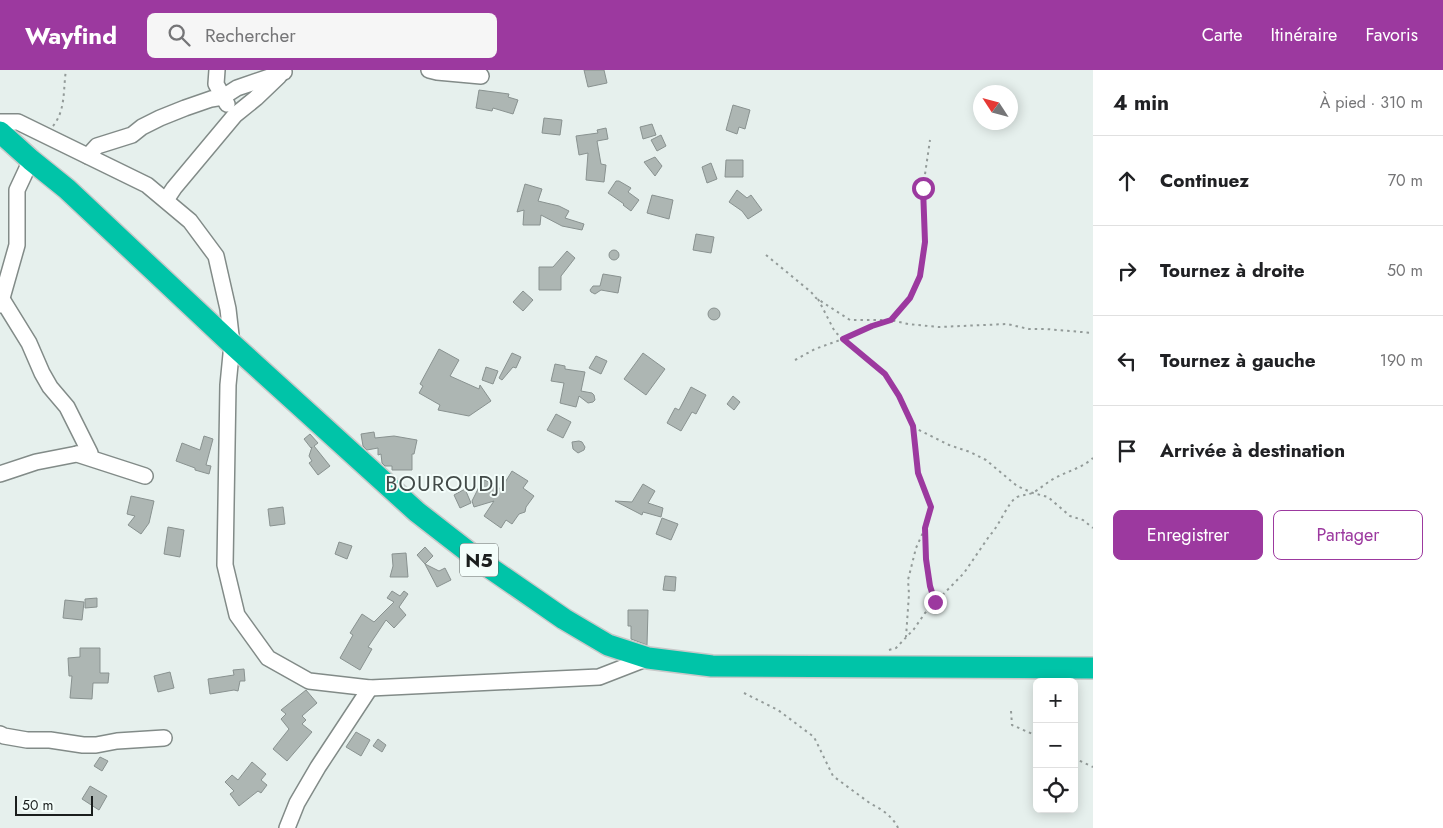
<!DOCTYPE html>
<html lang="fr">
<meta charset="utf-8">
<style>
:root{--surface:#fff;--page:#f6f6f6;--text:#202124;--muted:#757577;--line:#e0e0e0;--accent:#9c399f}
body{margin:0;font-family:Jost,sans-serif;background:var(--page);color:var(--text)}
.controls{position:absolute;right:15px;bottom:15px;display:grid;overflow:hidden;border-radius:8px;box-shadow:0 2px 12px #0003}
.controls button{width:45px;height:45px;display:grid;place-items:center;padding:0;border:0;border-bottom:1px solid var(--line);background:var(--surface);color:var(--text);font:25px sans-serif}
.compass{position:absolute;left:973px;top:15px;width:45px;height:45px;border-radius:50%;background:var(--surface);box-shadow:0 2px 12px #0003;rotate:306deg}
.scale{position:absolute;left:15px;bottom:12px;width:78px;box-sizing:border-box;padding-left:5px;border:2px solid #1a1e1d;border-top:0;font-size:14px;line-height:18px;white-space:nowrap;color:#1a1e1d;-webkit-text-stroke:4px #f3fdfa;paint-order:stroke}
.stop{position:absolute;width:15px;height:15px;margin:-11px;border:4px solid #9c399f;border-radius:50%;background:#fff}
.stop.end{background:#9c399f;border-color:#fff;box-shadow:0 1px 5px #0008}
.list{margin:0;padding:0;list-style:none}
h2{display:flex;justify-content:space-between;align-items:center;height:65px;margin:0;padding:0 20px;font-size:21px}
h2 small{font-size:16px;font-weight:400;color:var(--muted)}
.list li{display:grid;grid-template-columns:32px 1fr auto;gap:15px;align-items:center;box-sizing:border-box;height:90px;padding:0 20px;border-top:1px solid var(--line)}
.list b{display:block;font-size:19px;white-space:nowrap}
.list em{font-size:16px;font-style:normal;color:var(--muted)}
.actions{display:flex;gap:10px;padding:15px 20px}
.actions a{flex:1;padding:11px 0;border:1px solid var(--accent);border-radius:8px;text-align:center;font-size:18px;color:var(--accent)}
.actions .main{background:var(--accent);color:#fff}
.icon{flex:none;width:28px;height:28px;fill:none;stroke:currentColor;stroke-width:2;stroke-linecap:round;stroke-linejoin:round}
.map{position:relative;flex:none;width:1093px;height:758px;overflow:hidden}
header{display:flex;align-items:center;gap:30px;box-sizing:border-box;height:70px;padding:0 25px;background:var(--accent);color:#fff}
header strong{font-size:24px}
nav{display:flex;gap:28px;margin-inline-start:auto;font-size:18px}
.search{width:350px;height:45px;background:var(--page);display:flex;align-items:center;gap:12px;box-sizing:border-box;padding:0 18px;border-radius:8px;color:var(--muted);font-size:19px}
main{display:flex}
aside{flex:1;background:var(--surface)}
.map>svg:first-child{display:block}
.building{fill:#adb6b3;stroke:#899290}
.lines{fill:none;stroke-linecap:round;stroke-linejoin:round}
.minor-casing{stroke:#828b88;stroke-width:18}
.highway-casing{stroke:#c8c9c9;stroke-width:24}
.path{stroke:#939b99;stroke-width:2;stroke-dasharray:2.5 4;stroke-linecap:butt}
.minor{stroke:#fff;stroke-width:15}
.highway{stroke:#00c4a8;stroke-width:21}
.route{stroke:#9c399f;stroke-width:6}
.labels{text-anchor:middle;dominant-baseline:central;stroke-width:4;stroke-linejoin:round;paint-order:stroke}
.shield{fill:#f3fdfa;stroke:#5b615f;stroke-width:1}
.shield-label{font-size:19px;font-weight:bold;fill:#1a1e1d}
.quarter-label{font-size:22px;letter-spacing:1px;fill:#424a48;stroke:#f3fdfa}
</style>
<header>
<strong>Wayfind</strong>
<div class="search"><svg class="icon" aria-label="search" viewBox="0 0 24 24"><circle cx="10" cy="10" r="6"/><path d="M15 15l6 6"/></svg>Rechercher</div>
<nav><a>Carte</a><a>Itinéraire</a><a>Favoris</a></nav>
</header>
<main>
<div class="map">
<svg width="1093" height="758" viewBox="0 0 1093 758">
<rect width="100%" height="100%" fill="#e6f0ed"/>
<g class="building">
<path d="M 584,0 L 604,0 L 607,13 L 588,17 Z"/>
<path d="M 479,20 L 509,24 L 508,27 L 518,30 L 513,44 L 493,38 L 492,41 L 476,38 Z"/>
<path d="M 733,35 L 750,40 L 745,59 L 739,57 L 737,64 L 726,60 Z"/>
<path d="M 544,48 L 562,50 L 560,65 L 542,63 Z"/>
<path d="M 652,54 L 656,65 L 643,69 L 640,57 Z"/>
<path d="M 606,58 L 608,69 L 597,71 L 601,94 L 606,95 L 604,112 L 586,110 L 588,83 L 579,85 L 576,66 L 598,63 L 597,60 Z"/>
<path d="M 661,65 L 666,76 L 657,81 L 651,70 Z"/>
<path d="M 655,87 L 662,96 L 655,106 L 644,92 Z"/>
<path d="M 726,90 L 743,90 L 743,107 L 725,107 Z"/>
<path d="M 711,93 L 717,109 L 707,113 L 702,97 Z"/>
<path d="M 616,111 L 619,111 L 631,118 L 628,122 L 639,130 L 631,141 L 623,135 L 624,134 L 608,123 Z"/>
<path d="M 525,114 L 542,119 L 538,131 L 559,136 L 569,141 L 565,148 L 584,154 L 582,160 L 562,156 L 541,145 L 540,155 L 523,155 L 524,140 L 517,142 Z"/>
<path d="M 737,120 L 747,128 L 751,125 L 762,140 L 748,149 L 742,141 L 729,132 Z"/>
<path d="M 652,125 L 673,130 L 669,149 L 647,143 Z"/>
<path d="M 696,164 L 714,167 L 711,183 L 693,180 Z"/>
<circle cx="614" cy="185" r="5"/>
<path d="M 567,181 L 575,188 L 561,206 L 561,220 L 539,220 L 539,197 L 553,197 Z"/>
<path d="M 603,204 L 621,207 L 618,223 L 601,220 L 595,224 L 591,222 L 590,220 L 593,216 L 600,216 Z"/>
<path d="M 523,221 L 533,230 L 523,241 L 513,232 Z"/>
<circle cx="714" cy="244" r="6"/>
<path d="M 439,279 L 459,290 L 450,306 L 479,319 L 480,315 L 491,331 L 469,346 L 438,340 L 440,335 L 419,323 L 423,316 L 420,314 Z"/>
<path d="M 512,283 L 521,287 L 516,298 L 513,297 L 502,310 L 499,308 Z"/>
<path d="M 643,283 L 665,299 L 646,325 L 624,309 Z"/>
<path d="M 596,286 L 607,291 L 601,304 L 589,298 Z"/>
<path d="M 555,294 L 565,296 L 565,299 L 585,302 L 581,321 L 592,323 L 594,325 L 595,330 L 593,332 L 588,333 L 579,326 L 576,337 L 560,333 L 564,313 L 551,311 Z"/>
<path d="M 486,297 L 498,301 L 493,314 L 482,310 Z"/>
<path d="M 691,317 L 706,325 L 696,344 L 692,342 L 681,361 L 667,353 L 675,338 L 679,340 Z"/>
<path d="M 733,326 L 740,332 L 734,340 L 727,334 Z"/>
<path d="M 556,344 L 571,352 L 563,368 L 547,360 Z"/>
<path d="M 374,362 L 375,368 L 394,366 L 417,370 L 414,384 L 412,384 L 412,400 L 392,400 L 392,396 L 385,396 L 382,393 L 381,384 L 378,385 L 378,378 L 367,380 L 363,376 L 361,364 Z"/>
<path d="M 310,364 L 318,373 L 314,376 L 330,396 L 318,405 L 309,393 L 312,391 L 309,386 L 312,377 L 311,378 L 304,369 Z"/>
<path d="M 204,366 L 213,369 L 206,395 L 211,396 L 209,404 L 195,400 L 195,398 L 176,391 L 182,373 L 200,380 Z"/>
<path d="M 579,371 L 582,372 L 585,377 L 584,380 L 578,383 L 573,379 L 572,372 Z"/>
<path d="M 512,401 L 528,411 L 523,418 L 534,426 L 526,437 L 525,442 L 519,444 L 512,454 L 506,450 L 501,458 L 484,446 L 494,431 L 474,437 L 472,431 L 483,409 L 501,419 Z"/>
<path d="M 643,414 L 655,421 L 648,433 L 663,438 L 661,447 L 643,442 L 642,445 L 615,431 L 632,432 Z"/>
<path d="M 465,419 L 471,433 L 460,438 L 454,425 Z"/>
<path d="M 131,426 L 154,431 L 149,453 L 141,464 L 128,455 L 135,446 L 127,444 Z"/>
<path d="M 283,437 L 285,454 L 270,456 L 268,439 Z"/>
<path d="M 662,448 L 678,454 L 671,470 L 656,464 Z"/>
<path d="M 168,457 L 184,460 L 180,487 L 164,484 Z"/>
<path d="M 339,472 L 352,476 L 347,489 L 335,484 Z"/>
<path d="M 425,477 L 433,486 L 425,494 L 439,501 L 445,498 L 451,510 L 437,517 L 425,494 L 417,485 Z"/>
<path d="M 406,483 L 408,507 L 390,507 L 393,496 L 392,484 Z"/>
<path d="M 665,506 L 676,507 L 675,521 L 663,520 Z"/>
<path d="M 392,521 L 400,526 L 404,521 L 408,524 L 399,537 L 406,545 L 394,558 L 386,550 L 368,577 L 372,579 L 360,600 L 340,588 L 353,565 L 350,563 L 362,544 L 374,552 L 394,532 L 387,528 Z"/>
<path d="M 97,528 L 97,537 L 85,538 L 85,529 Z"/>
<path d="M 65,530 L 84,532 L 82,550 L 63,548 Z"/>
<path d="M 628,540 L 648,540 L 647,575 L 631,569 L 631,556 L 628,556 Z"/>
<path d="M 80,578 L 100,578 L 100,603 L 109,603 L 108,613 L 93,613 L 92,629 L 70,628 L 72,606 L 69,606 L 68,588 L 80,587 Z"/>
<path d="M 244,599 L 245,611 L 240,611 L 238,621 L 234,620 L 210,624 L 208,609 L 234,605 L 233,600 Z"/>
<path d="M 170,602 L 174,618 L 158,622 L 154,606 Z"/>
<path d="M 306,620 L 317,633 L 302,646 L 306,650 L 302,654 L 312,662 L 287,691 L 273,679 L 289,659 L 281,649 L 286,644 L 281,640 Z"/>
<path d="M 356,662 L 370,670 L 361,686 L 346,677 Z"/>
<path d="M 378,669 L 386,675 L 382,682 L 373,676 Z"/>
<path d="M 100,687 L 108,691 L 102,701 L 94,696 Z"/>
<path d="M 252,692 L 266,704 L 261,710 L 267,715 L 261,723 L 258,721 L 239,736 L 230,724 L 234,721 L 225,712 L 232,705 L 238,710 Z"/>
<path d="M 90,716 L 107,726 L 99,740 L 82,729 Z"/>
</g>
<g class="lines">
<g class="minor-casing">
<g id="minor">
<path d="M 217,0 L 216,14 L 227,34"/>
<path d="M 429,0 L 437,2 L 481,6"/>
<path d="M 0,52 L 18,52 L 147,115 L 190,151 L 216,186 L 228,239 L 232,274 L 228,315 L 225,495 L 237,545 L 268,588 L 309,611 L 370,618 L 599,607 L 648,588"/>
<path d="M 88,86 L 97,76 L 132,65 L 142,57 L 160,48 L 185,38 L 211,29 L 223,27 L 237,18 L 284,2"/>
<path d="M 166,130 L 174,118 L 235,45 L 256,28 L 279,6"/>
<path d="M 0,226 L 29,273 L 42,303 L 50,317 L 67,337 L 90,383 L 77,384"/>
<path d="M 0,235 L 17,175 L 17,120 L 31,90"/>
<path d="M 0,404 L 36,392 L 77,384 L 145,406"/>
<path d="M 0,664 L 4,666 L 27,670 L 50,670 L 83,675 L 96,675 L 117,671 L 164,668"/>
<path d="M 287,758 L 297,733 L 318,697 L 370,618"/>
</g>
</g>
<g class="highway-casing">
<path id="highway" d="M 0,62 L 31,90 L 67,119 L 232,274 L 417,442 L 480,491 L 564,549 L 608,575 L 648,588 L 712,596 L 1093,598"/>
</g>
<g class="path">
<path d="M 53,56 C 66,40 63,19 66,0"/>
<path d="M 766,185 L 811,222 L 816,228 L 850,250 L 891,250 L 908,254 L 939,257 L 1007,254 L 1029,259 L 1046,259 L 1093,263"/>
<path d="M 818,229 L 835,262 L 885,305 L 899,326 L 913,357 L 918,403 L 931,437 L 925,458 L 916,478 L 908,510 L 909,524 L 906,567"/>
<path d="M 795,290 L 815,279 L 854,265 L 872,256 L 891,250 L 910,228 L 920,206 L 925,172 L 923,118 L 930,70"/>
<path d="M 913,357 L 949,375 L 970,382 L 986,390 L 1017,416 L 1033,423 L 1048,427 L 1070,446 L 1083,450 L 1093,458"/>
<path d="M 925,460 C 925,485 927,508 935,532"/>
<path d="M 889,580 L 896,578 L 914,559 L 925,543 L 964,503 L 990,465 C 1000,455 1007,433 1017,427 C 1022,425 1027,425 1032,423 C 1039,420 1047,412 1055,408 C 1068,401 1082,398 1093,388"/>
<path d="M 744,623 L 778,640 L 814,667 L 833,706 L 871,734 C 882,739 893,747 898,758"/>
<path d="M 1011,641 L 1012,655 L 1037,666"/>
<path d="M 1074,688 L 1093,697"/>
</g>
<use href="#minor" class="minor"/>
<use href="#highway" class="highway"/>
</g>
<g class="lines">
<path class="route" d="M 923,118 L 925,172 L 920,206 L 910,228 L 891,250 L 872,256 L 843,269 L 885,304 L 899,326 L 913,356 L 918,403 L 931,437 L 925,458 L 926,489 L 930,516 L 935,532"/>
</g>
<g class="labels">
<rect class="shield" x="460" y="473.5" width="38" height="33" rx="4"/>
<g class="shield-label">
<text x="479" y="490">N5</text>
</g>
<g class="quarter-label">
<text x="446" y="413">BOUROUDJI</text>
</g>
</g>
</svg>
<div class="controls">
<button>+</button>
<button>−</button>
<button><svg class="icon" aria-label="locate" viewBox="0 0 24 24"><circle cx="12" cy="12" r="6"/><path d="M12 2v4M12 18v4M2 12h4M18 12h4"/></svg></button>
</div>
<svg class="compass" viewBox="-18 -18 36 36"><path d="M0-13l5 13h-10z" fill="#e53935"/><path d="M0 13l5-13h-10z" fill="#757577"/></svg>
<div class="scale">50 m</div>
<div class="stop" style="left:923px;top:118px"></div>
<div class="stop end" style="left:935px;top:532px"></div>
</div>
<aside>
<h2>4 min<small>À pied · 310 m</small></h2>
<ul class="list">
<li><svg class="icon" aria-label="ahead" viewBox="0 0 24 24"><path d="M12 20V5M6 11l6-6 6 6"/></svg><div><b>Continuez</b></div><em>70 m</em></li>
<li><svg class="icon" aria-label="right" viewBox="0 0 24 24"><path d="M7 20v-9h11M14 6l5 5-5 5"/></svg><div><b>Tournez à droite</b></div><em>50 m</em></li>
<li><svg class="icon" aria-label="left" viewBox="0 0 24 24"><path d="M17 20v-9H6M10 6l-5 5 5 5"/></svg><div><b>Tournez à gauche</b></div><em>190 m</em></li>
<li><svg class="icon" aria-label="arrive" viewBox="0 0 24 24"><path d="M6 21V4h12l-3 4 3 4H6"/></svg><div><b>Arrivée à destination</b></div></li>
</ul>
<div class="actions"><a class="main">Enregistrer</a><a>Partager</a></div>
</aside>
</main>
